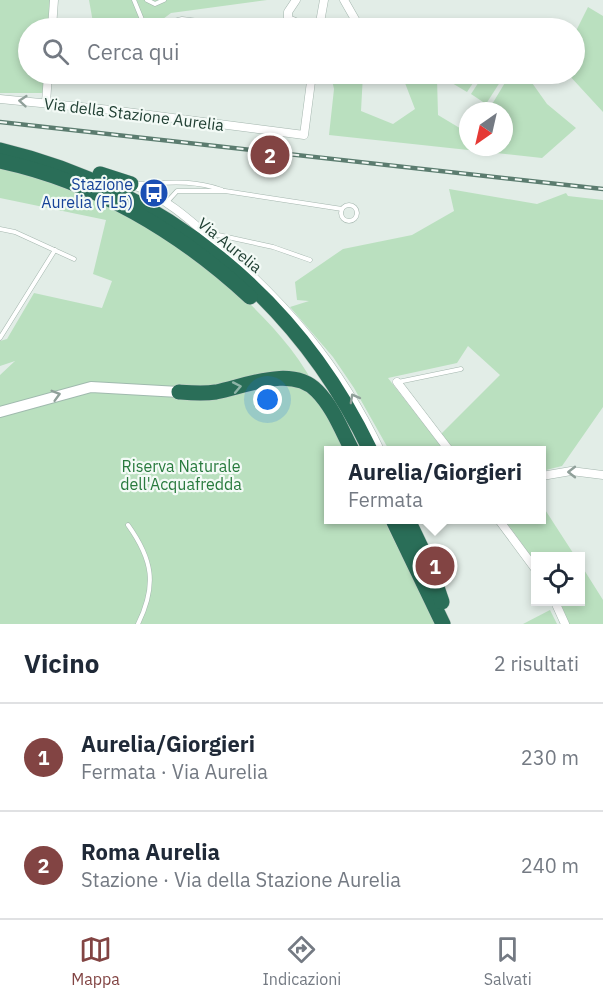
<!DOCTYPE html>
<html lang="it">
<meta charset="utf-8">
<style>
:root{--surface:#fff;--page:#f2f2f3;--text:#1f2937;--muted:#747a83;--line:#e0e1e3;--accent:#824443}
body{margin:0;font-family:"IBM Plex Sans",sans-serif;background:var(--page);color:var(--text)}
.controls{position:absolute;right:18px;bottom:18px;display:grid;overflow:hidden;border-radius:0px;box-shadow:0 3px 9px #0003}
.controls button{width:54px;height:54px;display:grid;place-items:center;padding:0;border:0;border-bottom:2px solid var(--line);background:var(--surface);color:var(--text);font:30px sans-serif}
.compass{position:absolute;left:459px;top:102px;width:54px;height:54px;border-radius:50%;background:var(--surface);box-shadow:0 3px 9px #0003;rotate:214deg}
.you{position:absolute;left:268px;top:400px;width:21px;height:21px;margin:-15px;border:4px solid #fff;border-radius:50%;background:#1a73e8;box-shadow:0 0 0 9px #1a73e833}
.badge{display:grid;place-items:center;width:39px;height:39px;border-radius:50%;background:var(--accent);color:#fff;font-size:20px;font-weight:700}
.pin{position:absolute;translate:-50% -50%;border:3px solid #fff;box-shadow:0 2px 6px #0006}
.popup{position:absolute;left:324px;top:446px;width:222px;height:78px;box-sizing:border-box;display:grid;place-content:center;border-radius:0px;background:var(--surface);filter:drop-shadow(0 2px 4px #0005);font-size:20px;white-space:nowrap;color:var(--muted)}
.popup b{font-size:22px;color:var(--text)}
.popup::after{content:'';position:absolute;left:50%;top:100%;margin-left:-12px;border:12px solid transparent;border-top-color:var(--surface)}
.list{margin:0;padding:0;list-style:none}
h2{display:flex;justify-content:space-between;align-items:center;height:78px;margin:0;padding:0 24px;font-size:26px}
h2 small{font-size:20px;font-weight:400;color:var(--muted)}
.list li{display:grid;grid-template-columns:39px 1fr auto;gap:18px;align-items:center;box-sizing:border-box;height:108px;padding:0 24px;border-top:2px solid var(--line)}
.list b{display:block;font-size:22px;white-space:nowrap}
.list p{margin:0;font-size:20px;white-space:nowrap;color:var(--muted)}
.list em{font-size:20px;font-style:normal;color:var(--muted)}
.icon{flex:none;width:33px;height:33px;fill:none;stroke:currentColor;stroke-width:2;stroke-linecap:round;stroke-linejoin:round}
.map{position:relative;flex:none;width:603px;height:624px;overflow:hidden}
.search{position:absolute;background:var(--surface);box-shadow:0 3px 9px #0003;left:18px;right:18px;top:18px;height:66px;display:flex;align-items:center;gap:15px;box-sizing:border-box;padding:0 21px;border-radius:33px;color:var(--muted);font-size:22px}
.sheet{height:294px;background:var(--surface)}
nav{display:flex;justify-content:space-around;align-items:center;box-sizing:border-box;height:84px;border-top:2px solid var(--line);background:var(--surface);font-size:16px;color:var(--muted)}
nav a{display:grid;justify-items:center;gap:3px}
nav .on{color:var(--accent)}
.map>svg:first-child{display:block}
.green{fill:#bae0bf}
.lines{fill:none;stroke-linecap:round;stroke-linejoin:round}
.lane-casing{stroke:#a4b6ae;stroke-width:5}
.street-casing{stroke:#a4b6ae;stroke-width:9}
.secondary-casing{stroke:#a0baae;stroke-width:12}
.highway-casing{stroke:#c1cac6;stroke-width:16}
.lane{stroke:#fff;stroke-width:4}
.street{stroke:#fff;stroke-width:8}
.secondary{stroke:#fff;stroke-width:10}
.highway{stroke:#2a6e58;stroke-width:15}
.rail-casing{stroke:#5b7c6f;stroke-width:4.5}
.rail{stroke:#f3faf6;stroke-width:2;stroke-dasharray:7;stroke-linecap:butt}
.oneway{stroke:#90a09a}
.oneway2{stroke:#8eb4a7}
.labels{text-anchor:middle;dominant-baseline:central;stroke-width:4.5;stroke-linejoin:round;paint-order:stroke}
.street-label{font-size:16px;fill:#214034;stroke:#f3faf6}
.transit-label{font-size:16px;fill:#164399;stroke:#f3faf6;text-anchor:end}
.park-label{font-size:16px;fill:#287a3d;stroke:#f3faf6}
</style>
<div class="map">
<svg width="603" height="624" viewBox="0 0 603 624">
<rect width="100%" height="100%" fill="#e2ede7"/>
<g class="green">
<path d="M 0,0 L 50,0 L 48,28 L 28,28 L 28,74 L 45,74 L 44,93 L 0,93 Z"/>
<path d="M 89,0 L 267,0 L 171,13 L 151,28 L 94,28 Z"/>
<path d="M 588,7 L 603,16 L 603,112 L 568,74 L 574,74 L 575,33 Z"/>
<path d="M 346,74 L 363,74 L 361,111 L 393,124 L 415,109 L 405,83 L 437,78 L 438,115 L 468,133 L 468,147 L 504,147 L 504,111 L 488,111 L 506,81 L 530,80 L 547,104 L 576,128 L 542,158 L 329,135 L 334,89 L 332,80 L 345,82 Z"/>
<path d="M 457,74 L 479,74 L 467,92 L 452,83 Z"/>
<path d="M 484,74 L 492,74 L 502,79 L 486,104 L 471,94 Z"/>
<path d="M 0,168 C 107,194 221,260 290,348 C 314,379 330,415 348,450 L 328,450 L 328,520 L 384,520 L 436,624 L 0,624 L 0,375 L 15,361 L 0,366 L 0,341 L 7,339 L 34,293 L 102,308 L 112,281 L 93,274 L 106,220 L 0,198 Z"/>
<path d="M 449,189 L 537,204 L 566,193 L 568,196 L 603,200 L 603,407 L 562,466 L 542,471 L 542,450 L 454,450 L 441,434 L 500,375 L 468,346 L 457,363 L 388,378 L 444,450 L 389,450 L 354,388 L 333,357 L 290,307 L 309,301 L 297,300 L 295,282 L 343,249 L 412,235 L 454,211 Z"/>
<path d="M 542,505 L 575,556 L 536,556 L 535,562 L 505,520 L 542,520 Z"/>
<path d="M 581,565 L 603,600 L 603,624 L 569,624 L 560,602 L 580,602 Z"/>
<path d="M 550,610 L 557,624 L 523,624 Z"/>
</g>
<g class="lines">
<g class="lane-casing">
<g id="lane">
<path d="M 134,0 L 143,22 L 141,28"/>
<path d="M 147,0 L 155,4 L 164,0"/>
<path d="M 143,22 L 158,25 L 182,19 L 258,28"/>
<path d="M 281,28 L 290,21"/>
<path d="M 135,184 C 168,183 190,179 222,190"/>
<path d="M 167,202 L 177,191 L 225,191 L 342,209"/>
<circle cx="349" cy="213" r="8"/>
<path d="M 0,229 L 15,232 L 74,259"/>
<path d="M 209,233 L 273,247 L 310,260"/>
<path d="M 0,338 L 55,250"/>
<path d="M 398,382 L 461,369"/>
<path d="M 128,525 C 153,560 157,585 138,624"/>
</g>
</g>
<g class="street-casing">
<g id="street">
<path d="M 296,0 L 288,12 L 288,19 L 309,28"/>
<path d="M 344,0 L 360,28"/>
<path d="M 52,28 L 54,0"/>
<path d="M 319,28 L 324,0"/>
<path d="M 0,99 L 111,110 L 304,135 L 312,74"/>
<path d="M 46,103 L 48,74"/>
<path d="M 131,184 C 163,196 189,219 214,241 C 286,303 339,364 380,450"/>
<path d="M 397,382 L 449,450"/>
<path d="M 542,476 L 571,471 L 603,475"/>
<path d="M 499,520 L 536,570"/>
<path d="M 555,602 L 565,624"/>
</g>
</g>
<g class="secondary-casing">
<path id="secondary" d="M 0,412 L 91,387 L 179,392"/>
</g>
<g class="highway-casing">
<g id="highway">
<path d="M 0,150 C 164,189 298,299 370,450"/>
<path d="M 0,161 C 94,181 180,232 250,297"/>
<path d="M 100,174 L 131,184"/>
<path d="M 179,392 C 192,393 203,394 216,392 C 246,386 292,365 317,391 C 333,407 342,431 352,450"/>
<path d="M 393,520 L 443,624"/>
<path d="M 408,520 L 429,564 L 442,602"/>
</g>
</g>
<use href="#lane" class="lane"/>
<use href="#street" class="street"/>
<use href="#secondary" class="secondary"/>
<use href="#highway" class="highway"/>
<g class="rail-casing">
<path id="rail" d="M 0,122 L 603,189"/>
</g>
<use href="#rail" class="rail"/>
</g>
<defs><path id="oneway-chevron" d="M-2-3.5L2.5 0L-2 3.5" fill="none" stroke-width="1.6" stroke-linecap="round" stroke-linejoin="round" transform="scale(1.5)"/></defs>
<g class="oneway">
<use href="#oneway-chevron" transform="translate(23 101) rotate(-175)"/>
<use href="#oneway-chevron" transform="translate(56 395) rotate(-16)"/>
<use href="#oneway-chevron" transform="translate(354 398) rotate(-119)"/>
<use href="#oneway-chevron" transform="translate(572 472) rotate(-180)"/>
</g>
<use class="oneway2" href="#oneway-chevron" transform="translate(237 387) rotate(-11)"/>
<defs>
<g id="bus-disc" transform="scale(1.5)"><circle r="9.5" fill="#1a4fb4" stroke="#f3faf6"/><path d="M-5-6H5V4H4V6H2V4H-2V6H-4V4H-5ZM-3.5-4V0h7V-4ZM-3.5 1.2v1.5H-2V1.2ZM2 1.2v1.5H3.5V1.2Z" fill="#fff"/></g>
</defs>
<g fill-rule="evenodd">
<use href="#bus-disc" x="154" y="193"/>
</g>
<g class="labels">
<g class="street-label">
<text transform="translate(134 114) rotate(7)">Via della Stazione Aurelia</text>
<text transform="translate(230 245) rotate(39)">Via Aurelia</text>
</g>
<g class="transit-label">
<text x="133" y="184">Stazione<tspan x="133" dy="18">Aurelia (FL5)</tspan></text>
</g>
<g class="park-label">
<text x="181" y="466">Riserva Naturale<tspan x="181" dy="18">dell'Acquafredda</tspan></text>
</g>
</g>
</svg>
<div class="controls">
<button><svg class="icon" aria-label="locate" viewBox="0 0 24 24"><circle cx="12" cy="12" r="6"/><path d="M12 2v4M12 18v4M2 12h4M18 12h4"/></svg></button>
</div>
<svg class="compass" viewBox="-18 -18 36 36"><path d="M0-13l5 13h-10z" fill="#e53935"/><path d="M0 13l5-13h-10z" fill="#747a83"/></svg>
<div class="you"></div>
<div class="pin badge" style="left:435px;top:566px">1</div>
<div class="popup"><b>Aurelia/Giorgieri</b>Fermata</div>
<div class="pin badge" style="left:270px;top:155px">2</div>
<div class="search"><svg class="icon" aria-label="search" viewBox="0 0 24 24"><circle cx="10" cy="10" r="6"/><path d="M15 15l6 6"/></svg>Cerca qui</div>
</div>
<section class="sheet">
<h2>Vicino<small>2 risultati</small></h2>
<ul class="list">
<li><span class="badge">1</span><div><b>Aurelia/Giorgieri</b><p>Fermata · Via Aurelia</p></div><em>230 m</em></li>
<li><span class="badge">2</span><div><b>Roma Aurelia</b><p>Stazione · Via della Stazione Aurelia</p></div><em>240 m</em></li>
</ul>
</section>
<nav>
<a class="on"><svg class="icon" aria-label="map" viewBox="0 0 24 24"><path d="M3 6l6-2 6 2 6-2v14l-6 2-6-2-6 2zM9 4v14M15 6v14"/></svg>Mappa</a>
<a><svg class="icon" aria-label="directions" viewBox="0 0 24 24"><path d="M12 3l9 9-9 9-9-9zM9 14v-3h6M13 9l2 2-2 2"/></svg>Indicazioni</a>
<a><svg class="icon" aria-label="saved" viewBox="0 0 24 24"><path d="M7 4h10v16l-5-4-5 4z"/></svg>Salvati</a>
</nav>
